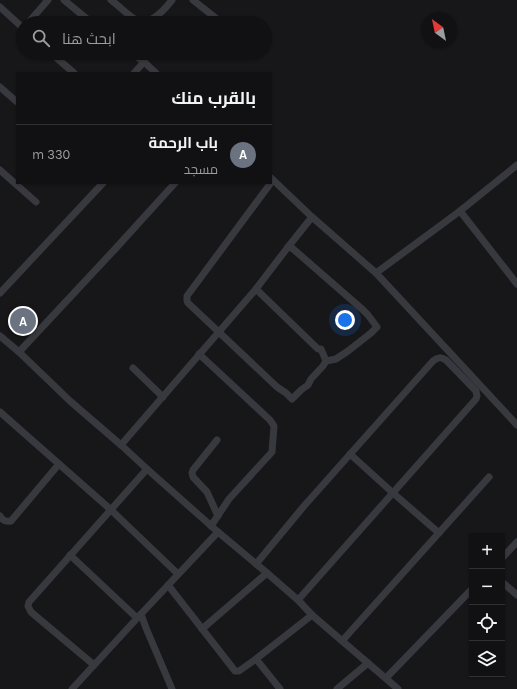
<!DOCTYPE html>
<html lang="ar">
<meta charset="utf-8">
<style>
:root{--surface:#111113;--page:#1e1f21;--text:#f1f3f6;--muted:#9c9da0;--line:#303133;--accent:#ea580c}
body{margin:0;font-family:Karla,Cairo,sans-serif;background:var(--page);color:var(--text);direction:rtl}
.controls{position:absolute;right:12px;bottom:12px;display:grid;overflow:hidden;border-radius:0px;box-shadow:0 1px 3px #0004}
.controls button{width:36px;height:36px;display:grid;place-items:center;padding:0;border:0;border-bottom:1px solid var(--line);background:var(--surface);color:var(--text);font:20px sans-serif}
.compass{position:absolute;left:421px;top:12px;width:36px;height:36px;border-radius:50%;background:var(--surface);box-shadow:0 1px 3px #0004;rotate:327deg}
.you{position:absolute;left:345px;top:320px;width:14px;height:14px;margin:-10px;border:3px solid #fff;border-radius:50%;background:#1a73e8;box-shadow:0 0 0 6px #1a73e833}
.badge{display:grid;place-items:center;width:26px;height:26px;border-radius:50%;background:var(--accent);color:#fff;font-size:13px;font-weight:700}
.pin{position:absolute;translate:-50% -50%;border:2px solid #fff;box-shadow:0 1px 4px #0006}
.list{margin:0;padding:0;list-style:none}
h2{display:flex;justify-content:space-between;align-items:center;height:52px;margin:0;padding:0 16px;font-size:17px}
h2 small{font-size:13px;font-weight:400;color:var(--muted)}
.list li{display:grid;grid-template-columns:26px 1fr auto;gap:12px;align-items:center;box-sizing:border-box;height:60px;padding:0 16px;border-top:1px solid var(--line)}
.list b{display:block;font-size:15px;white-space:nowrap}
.list p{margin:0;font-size:13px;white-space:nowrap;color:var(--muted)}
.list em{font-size:13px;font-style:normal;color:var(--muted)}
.icon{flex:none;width:22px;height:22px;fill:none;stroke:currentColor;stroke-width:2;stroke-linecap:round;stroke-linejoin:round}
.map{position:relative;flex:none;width:517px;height:689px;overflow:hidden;direction:ltr}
.search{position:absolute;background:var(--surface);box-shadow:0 1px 3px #0004;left:16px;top:16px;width:256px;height:44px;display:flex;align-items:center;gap:10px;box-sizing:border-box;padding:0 14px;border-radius:22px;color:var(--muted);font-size:15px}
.panel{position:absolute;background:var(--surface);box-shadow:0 1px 3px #0004;left:16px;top:72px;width:256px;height:112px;border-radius:0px;direction:rtl}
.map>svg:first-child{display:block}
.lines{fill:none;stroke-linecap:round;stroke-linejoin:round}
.street{stroke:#37393e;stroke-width:7}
</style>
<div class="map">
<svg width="517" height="689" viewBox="0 0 517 689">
<rect width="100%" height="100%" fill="#171719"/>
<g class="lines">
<g class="street">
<path d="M 64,0 L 92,23"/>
<path d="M 111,0 C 119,6 128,15 136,20 C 150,27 165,9 172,0"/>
<path d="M 193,0 L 222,23"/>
<path d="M 0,7 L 23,28"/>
<path d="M 28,23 L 48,0"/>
<path d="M 51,53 L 74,73"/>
<path d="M 132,53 L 144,62 L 156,73"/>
<path d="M 134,73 L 144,62 L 147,53"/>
<path d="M 0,87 L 17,102"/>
<path d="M 0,170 L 36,202"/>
<path d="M 271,178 L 312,217 L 376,273 L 517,425"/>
<path d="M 460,211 L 517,284"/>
<path d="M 288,247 L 312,217"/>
<path d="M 376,273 L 460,211 L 517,165"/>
<path d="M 256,289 L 318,349 L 321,349 L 326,361"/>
<path d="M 0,293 L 103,183"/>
<path d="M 0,336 L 19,352 L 70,401 L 121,445 L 147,469 L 218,532 L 267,573 L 298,600 L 312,615 L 398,689"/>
<path d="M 19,352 L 116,248 L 175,183"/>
<path d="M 199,354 L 270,420 L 274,426 L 272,452 L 229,499 L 211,526"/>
<path d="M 133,368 L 163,397"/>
<path d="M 0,412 L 110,509 L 178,574"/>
<path d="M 217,440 L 193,470 L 192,473 L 193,477 L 207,492 L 218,516"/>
<path d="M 121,445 L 256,289 L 288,247 L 292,248 L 362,309 L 368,315 L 377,327 L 371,333 L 348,351 L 336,359 L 326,361 L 323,366 L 311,379 L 308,385 L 301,390 L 292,399 L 286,393 L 277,387 L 188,303 L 187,301 L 187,296 L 273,180"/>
<path d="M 350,454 L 393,493 L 439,533"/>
<path d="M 0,516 C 3,521 6,522 11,521 L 59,464"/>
<path d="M 70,555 L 137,618"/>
<path d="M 502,558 L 517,542"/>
<path d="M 256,564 L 304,506 L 433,361 C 438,357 441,357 446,360 L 476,391 L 477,396 L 476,399 L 298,600"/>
<path d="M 502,582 L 517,595"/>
<path d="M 168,585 L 235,671 L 239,671 L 256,659 L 312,615"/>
<path d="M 141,614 L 146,628 L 172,689"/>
<path d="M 202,629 L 267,573"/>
<path d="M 342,641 L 489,477"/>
<path d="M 256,659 L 280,689"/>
<path d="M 94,665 L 31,612 L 28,606 L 29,602 L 147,469"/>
<path d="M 386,678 L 472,589"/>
<path d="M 72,689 L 141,614 L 218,532"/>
<path d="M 337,689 L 368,663"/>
</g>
</g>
</svg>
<div class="controls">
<button>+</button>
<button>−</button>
<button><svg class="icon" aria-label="locate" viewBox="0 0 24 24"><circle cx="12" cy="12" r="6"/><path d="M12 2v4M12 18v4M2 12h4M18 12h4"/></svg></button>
<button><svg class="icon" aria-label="layers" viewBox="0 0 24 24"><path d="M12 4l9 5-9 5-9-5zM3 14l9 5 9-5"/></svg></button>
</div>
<svg class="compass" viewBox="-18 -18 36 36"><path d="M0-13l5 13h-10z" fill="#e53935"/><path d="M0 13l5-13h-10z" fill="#9c9da0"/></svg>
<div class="you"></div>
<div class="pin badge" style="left:23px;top:321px;background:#6b7280">A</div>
<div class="search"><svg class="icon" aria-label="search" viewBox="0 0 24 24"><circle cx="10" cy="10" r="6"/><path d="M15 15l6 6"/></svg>ابحث هنا</div>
<section class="panel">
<h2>بالقرب منك<small></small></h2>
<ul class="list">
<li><span class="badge" style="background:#6b7280">A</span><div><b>باب الرحمة</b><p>مسجد</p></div><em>330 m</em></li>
</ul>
</section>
</div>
